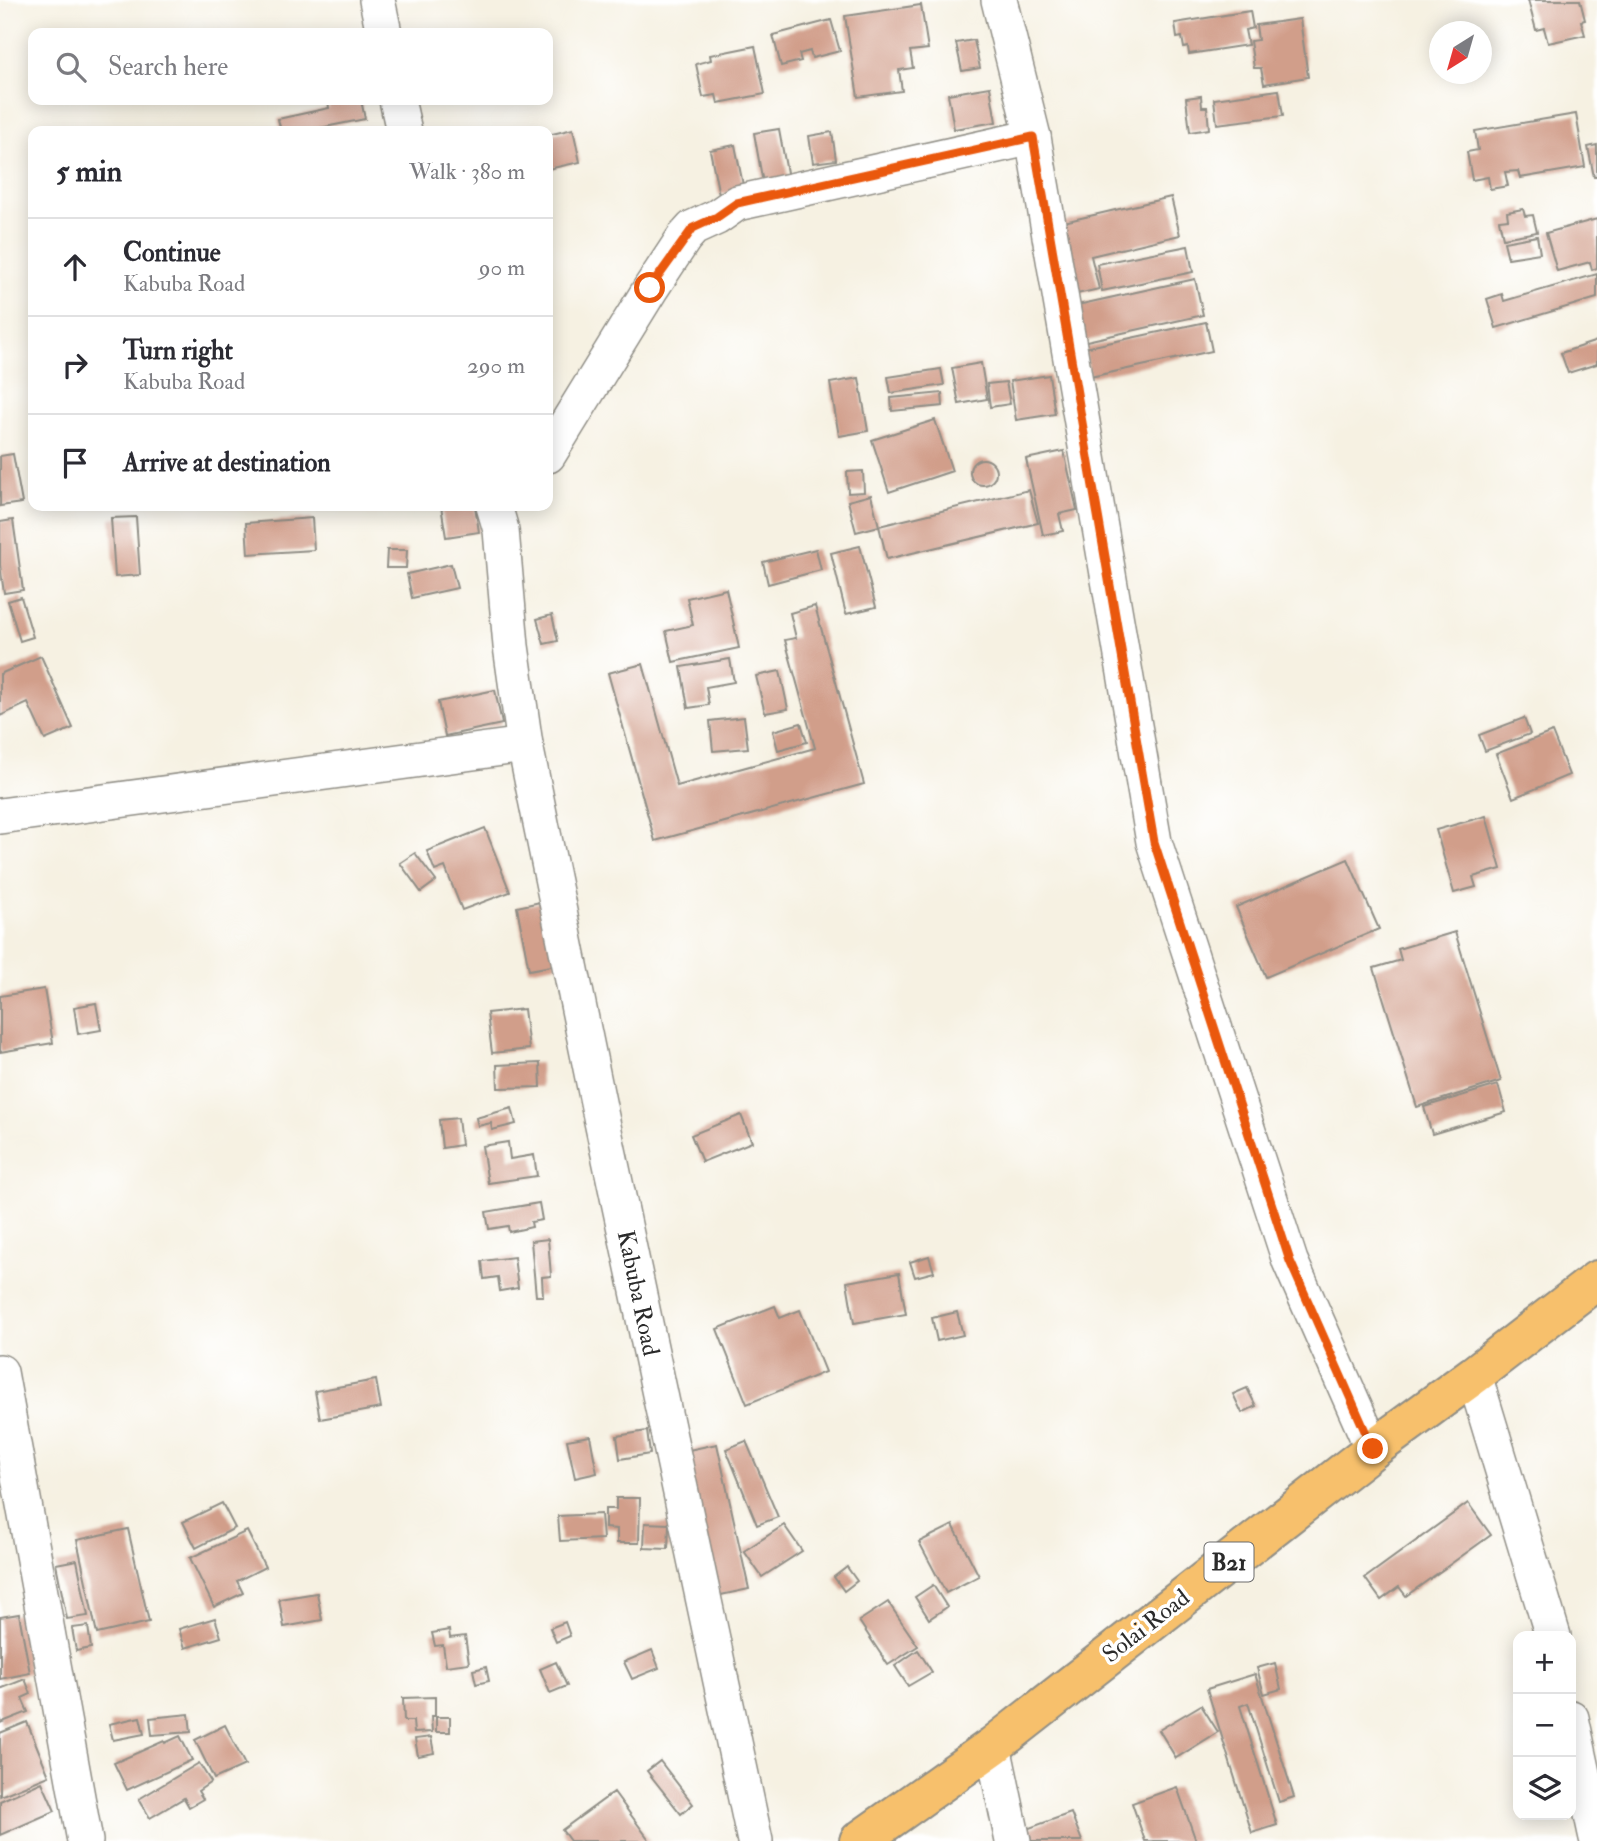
<!DOCTYPE html>
<meta charset="utf-8">
<style>
:root{--surface:#fff;--page:#f7f7f7;--text:#2b2b33;--muted:#7c7c81;--line:#e1e1e2}
body{margin:0;font-family:"IM FELL Double Pica",serif;background:var(--page);color:var(--text)}
.controls{position:absolute;right:21px;bottom:21px;display:grid;overflow:hidden;border-radius:14px;box-shadow:0 4px 18px #0003}
.controls button{width:63px;height:63px;display:grid;place-items:center;padding:0;border:0;border-bottom:2px solid var(--line);background:var(--surface);color:var(--text);font:35px sans-serif}
.compass{position:absolute;left:1429px;top:21px;width:63px;height:63px;border-radius:50%;background:var(--surface);box-shadow:0 4px 18px #0003;rotate:217deg}
.stop{position:absolute;width:21px;height:21px;margin:-16px;border:5px solid #ea580c;border-radius:50%;background:#fff}
.stop.end{background:#ea580c;border-color:#fff;box-shadow:0 2px 7px #0008}
.list{margin:0;padding:0;list-style:none}
h2{display:flex;justify-content:space-between;align-items:center;height:91px;margin:0;padding:0 28px;font-size:30px}
h2 small{font-size:23px;font-weight:400;color:var(--muted)}
.list li{display:grid;grid-template-columns:46px 1fr auto;gap:21px;align-items:center;box-sizing:border-box;height:98px;padding:0 28px;border-top:2px solid var(--line)}
.list b{display:block;font-size:26px;white-space:nowrap}
.list p{margin:0;font-size:23px;white-space:nowrap;color:var(--muted)}
.list em{font-size:23px;font-style:normal;color:var(--muted)}
.icon{flex:none;width:38px;height:38px;fill:none;stroke:currentColor;stroke-width:2;stroke-linecap:round;stroke-linejoin:round}
.map{position:relative;flex:none;width:1597px;height:1841px;overflow:hidden}
.search{position:absolute;background:var(--surface);box-shadow:0 4px 18px #0003;left:28px;top:28px;width:525px;height:77px;display:flex;align-items:center;gap:18px;box-sizing:border-box;padding:0 24px;border-radius:14px;color:var(--muted);font-size:26px}
.panel{position:absolute;background:var(--surface);box-shadow:0 4px 18px #0003;left:28px;top:126px;width:525px;height:385px;border-radius:14px}
.map>svg:first-child{display:block}
.building{fill:#d19e8a}
.lines{fill:none;stroke-linecap:round;stroke-linejoin:round}
.street-casing{stroke:#908e86;stroke-width:38}
.highway-casing{stroke:#908e86;stroke-width:42}
.street{stroke:#fff;stroke-width:35}
.highway{stroke:#f7c06c;stroke-width:38}
.route{stroke:#ea580c;stroke-width:9}
.labels{text-anchor:middle;dominant-baseline:central;stroke-width:7;stroke-linejoin:round;paint-order:stroke}
.shield{fill:#fff;stroke:#6b6b6b;stroke-width:2}
.shield-label{font-size:23px;font-weight:bold;fill:#2b2b2b}
.street-label{font-size:24px;fill:#2b2b2b;stroke:#fff}
</style>
<div class="map">
<svg width="1597" height="1841" viewBox="0 0 1597 1841">
<rect width="100%" height="100%" fill="#fff"/>
<filter id="ink" filterUnits="userSpaceOnUse"><feTurbulence type="fractalNoise" baseFrequency=".0143" numOctaves="2"/><feDisplacementMap in="SourceGraphic" scale="14" xChannelSelector="R" yChannelSelector="G"/><feConvolveMatrix kernelMatrix="1 2 1 2 8 2 1 2 1" color-interpolation-filters="sRGB"/></filter>
<filter id="wash" filterUnits="userSpaceOnUse"><feTurbulence type="fractalNoise" baseFrequency=".00686" numOctaves="4" result="noise"/><feDisplacementMap in="SourceGraphic" scale="28" xChannelSelector="R" yChannelSelector="G"/><feGaussianBlur stdDeviation="1.57" result="paint"/><feColorMatrix in="noise" values="0 0 0 0 0 0 0 0 0 0 0 0 0 0 0 0 0 1.4 0 .05"/><feComposite in="paint" operator="in"/></filter>
<g filter="url(#wash)">
<rect width="100%" height="100%" fill="#f6f1e2"/>
<g id="blocks">
<g class="building">
<path d="M 1528,0 L 1580,0 L 1585,20 L 1581,21 L 1585,35 L 1548,43 L 1544,28 L 1536,30 Z"/>
<path d="M 921,5 L 928,49 L 910,51 L 913,68 L 899,70 L 902,91 L 858,97 L 845,16 Z"/>
<path d="M 1250,11 L 1253,28 L 1245,30 L 1248,45 L 1189,54 L 1188,47 L 1184,48 L 1182,37 L 1177,38 L 1175,23 Z"/>
<path d="M 1300,19 L 1308,77 L 1264,84 L 1261,68 L 1254,68 L 1250,41 L 1258,40 L 1256,25 Z"/>
<path d="M 831,20 L 840,51 L 812,58 L 810,51 L 799,54 L 801,61 L 781,66 L 773,35 Z"/>
<path d="M 974,40 L 980,68 L 962,71 L 956,43 Z"/>
<path d="M 755,46 L 765,94 L 718,103 L 716,95 L 703,97 L 696,64 L 711,60 L 710,55 Z"/>
<path d="M 990,87 L 996,122 L 954,129 L 948,94 Z"/>
<path d="M 1279,90 L 1283,116 L 1217,124 L 1214,99 Z"/>
<path d="M 1201,96 L 1202,107 L 1207,107 L 1209,129 L 1190,132 L 1186,98 Z"/>
<path d="M 328,100 L 361,100 L 365,119 L 305,131 L 281,131 L 278,119 L 329,108 Z"/>
<path d="M 1576,114 L 1585,167 L 1520,178 L 1518,171 L 1505,172 L 1508,186 L 1490,189 L 1488,177 L 1472,180 L 1467,152 L 1478,150 L 1475,131 Z"/>
<path d="M 573,129 L 580,162 L 548,169 L 548,135 Z"/>
<path d="M 779,129 L 788,178 L 763,183 L 754,133 Z"/>
<path d="M 832,132 L 836,160 L 813,163 L 809,136 Z"/>
<path d="M 735,145 L 744,190 L 719,195 L 710,150 Z"/>
<path d="M 1597,145 L 1597,177 L 1594,177 L 1588,147 Z"/>
<path d="M 1171,197 L 1180,235 L 1091,256 L 1099,289 L 1068,296 L 1051,225 Z"/>
<path d="M 1523,209 L 1525,216 L 1533,215 L 1537,232 L 1503,238 L 1499,220 L 1508,219 L 1507,212 Z"/>
<path d="M 1597,219 L 1597,268 L 1592,270 L 1590,262 L 1557,271 L 1546,233 Z"/>
<path d="M 1537,236 L 1540,253 L 1508,258 L 1504,242 Z"/>
<path d="M 1188,246 L 1193,272 L 1102,291 L 1097,264 Z"/>
<path d="M 1597,274 L 1597,298 L 1496,328 L 1487,299 L 1502,294 L 1504,301 Z"/>
<path d="M 1195,279 L 1203,315 L 1082,342 L 1073,306 Z"/>
<path d="M 1206,322 L 1212,351 L 1090,377 L 1084,348 Z"/>
<path d="M 1597,341 L 1597,364 L 1568,373 L 1561,353 Z"/>
<path d="M 981,363 L 987,399 L 959,404 L 952,368 Z"/>
<path d="M 941,369 L 944,385 L 891,393 L 888,377 Z"/>
<path d="M 1049,375 L 1055,414 L 1016,420 L 1010,381 Z"/>
<path d="M 859,378 L 868,431 L 839,436 L 830,383 Z"/>
<path d="M 1006,382 L 1010,404 L 990,407 L 987,384 Z"/>
<path d="M 942,393 L 943,406 L 892,411 L 891,398 Z"/>
<path d="M 935,420 L 952,471 L 889,492 L 872,440 Z"/>
<path d="M 1064,451 L 1077,510 L 1059,514 L 1063,531 L 1043,535 L 1026,459 Z"/>
<path d="M 13,454 L 22,503 L 0,506 L 0,456 Z"/>
<circle cx="983" cy="472" r="13"/>
<path d="M 863,471 L 864,492 L 848,493 L 847,472 Z"/>
<path d="M 1029,490 L 1038,523 L 887,559 L 879,526 Z"/>
<path d="M 871,495 L 879,526 L 856,532 L 848,501 Z"/>
<path d="M 441,506 L 475,506 L 479,532 L 446,537 Z"/>
<path d="M 136,517 L 140,575 L 115,577 L 111,518 Z"/>
<path d="M 312,518 L 314,550 L 248,554 L 246,523 Z"/>
<path d="M 13,520 L 23,590 L 4,593 L 0,565 L 0,522 Z"/>
<path d="M 860,546 L 876,607 L 846,614 L 831,553 Z"/>
<path d="M 816,549 L 821,570 L 768,584 L 763,562 Z"/>
<path d="M 387,550 L 407,550 L 406,568 L 386,568 Z"/>
<path d="M 451,564 L 457,588 L 412,598 L 407,574 Z"/>
<path d="M 726,589 L 739,648 L 673,662 L 666,631 L 693,625 L 687,598 Z"/>
<path d="M 21,597 L 33,637 L 20,641 L 8,601 Z"/>
<path d="M 815,606 L 864,784 L 655,841 L 608,673 L 643,664 L 677,786 L 815,748 L 785,640 L 796,638 L 790,613 Z"/>
<path d="M 552,615 L 558,641 L 544,644 L 537,619 Z"/>
<path d="M 41,656 L 73,728 L 45,740 L 28,703 L 0,716 L 0,674 Z"/>
<path d="M 730,659 L 734,682 L 706,687 L 709,705 L 688,708 L 681,667 Z"/>
<path d="M 780,671 L 788,709 L 765,713 L 756,676 Z"/>
<path d="M 495,690 L 502,724 L 445,736 L 438,702 Z"/>
<path d="M 744,717 L 748,748 L 713,751 L 710,721 Z"/>
<path d="M 1524,718 L 1530,734 L 1485,751 L 1479,735 Z"/>
<path d="M 801,723 L 807,742 L 778,750 L 773,731 Z"/>
<path d="M 1552,732 L 1569,775 L 1513,798 L 1496,754 Z"/>
<path d="M 1486,816 L 1501,869 L 1473,877 L 1476,887 L 1454,893 L 1436,830 Z"/>
<path d="M 485,828 L 510,892 L 462,910 L 445,867 L 435,871 L 427,851 Z"/>
<path d="M 415,853 L 436,881 L 421,892 L 400,863 Z"/>
<path d="M 1348,859 L 1379,929 L 1266,977 L 1236,907 Z"/>
<path d="M 545,901 L 557,965 L 529,970 L 517,907 Z"/>
<path d="M 1455,932 L 1501,1081 L 1417,1107 L 1374,968 L 1401,960 L 1398,949 Z"/>
<path d="M 44,989 L 53,1043 L 0,1052 L 0,996 Z"/>
<path d="M 96,1003 L 101,1030 L 78,1034 L 74,1007 Z"/>
<path d="M 524,1009 L 529,1049 L 492,1053 L 487,1013 Z"/>
<path d="M 540,1063 L 541,1087 L 498,1088 L 497,1065 Z"/>
<path d="M 1498,1085 L 1506,1112 L 1432,1134 L 1424,1107 Z"/>
<path d="M 512,1108 L 516,1124 L 492,1130 L 491,1123 L 478,1126 L 476,1118 Z"/>
<path d="M 741,1115 L 752,1142 L 702,1162 L 691,1135 Z"/>
<path d="M 458,1118 L 461,1145 L 442,1148 L 439,1120 Z"/>
<path d="M 508,1142 L 510,1159 L 534,1155 L 537,1176 L 488,1183 L 482,1146 Z"/>
<path d="M 539,1203 L 542,1220 L 531,1222 L 532,1227 L 509,1232 L 508,1226 L 489,1229 L 486,1212 Z"/>
<path d="M 548,1239 L 551,1276 L 542,1277 L 543,1296 L 536,1296 L 531,1241 Z"/>
<path d="M 929,1256 L 934,1272 L 915,1277 L 910,1262 Z"/>
<path d="M 514,1257 L 518,1288 L 500,1291 L 498,1277 L 484,1279 L 482,1261 Z"/>
<path d="M 899,1273 L 906,1314 L 854,1323 L 847,1282 Z"/>
<path d="M 775,1306 L 780,1318 L 800,1310 L 825,1372 L 747,1404 L 717,1329 Z"/>
<path d="M 957,1312 L 963,1335 L 937,1341 L 932,1318 Z"/>
<path d="M 376,1380 L 381,1408 L 320,1419 L 315,1391 Z"/>
<path d="M 1247,1388 L 1256,1406 L 1242,1413 L 1233,1394 Z"/>
<path d="M 647,1431 L 650,1454 L 620,1459 L 617,1436 Z"/>
<path d="M 590,1436 L 597,1473 L 575,1478 L 567,1440 Z"/>
<path d="M 746,1441 L 778,1517 L 757,1525 L 726,1449 Z"/>
<path d="M 717,1444 L 749,1589 L 716,1596 L 684,1451 Z"/>
<path d="M 616,1498 L 640,1498 L 639,1543 L 617,1543 L 617,1529 L 605,1528 L 605,1509 L 616,1509 Z"/>
<path d="M 222,1503 L 235,1528 L 196,1548 L 183,1522 Z"/>
<path d="M 1468,1503 L 1491,1535 L 1406,1596 L 1399,1587 L 1381,1600 L 1365,1578 Z"/>
<path d="M 601,1514 L 603,1539 L 560,1541 L 558,1516 Z"/>
<path d="M 645,1523 L 669,1524 L 668,1549 L 644,1548 Z"/>
<path d="M 784,1525 L 802,1551 L 762,1577 L 744,1551 Z"/>
<path d="M 953,1525 L 979,1576 L 946,1593 L 919,1542 Z"/>
<path d="M 128,1529 L 149,1622 L 97,1634 L 77,1540 Z"/>
<path d="M 247,1531 L 265,1567 L 237,1581 L 243,1593 L 214,1607 L 190,1558 Z"/>
<path d="M 77,1560 L 88,1616 L 67,1619 L 56,1564 Z"/>
<path d="M 847,1567 L 857,1581 L 844,1591 L 834,1577 Z"/>
<path d="M 933,1585 L 947,1607 L 929,1619 L 915,1597 Z"/>
<path d="M 317,1593 L 322,1620 L 284,1627 L 279,1599 Z"/>
<path d="M 888,1602 L 918,1646 L 888,1665 L 859,1621 Z"/>
<path d="M 19,1614 L 30,1673 L 0,1679 L 0,1617 Z"/>
<path d="M 215,1618 L 221,1637 L 185,1648 L 179,1629 Z"/>
<path d="M 565,1622 L 570,1636 L 556,1642 L 550,1628 Z"/>
<path d="M 88,1626 L 91,1648 L 76,1651 L 72,1628 Z"/>
<path d="M 449,1630 L 450,1638 L 465,1636 L 469,1663 L 446,1666 L 443,1645 L 435,1646 L 432,1633 Z"/>
<path d="M 652,1650 L 659,1668 L 632,1679 L 624,1662 Z"/>
<path d="M 918,1650 L 932,1672 L 908,1686 L 895,1666 Z"/>
<path d="M 556,1662 L 567,1686 L 550,1693 L 540,1669 Z"/>
<path d="M 1275,1663 L 1281,1689 L 1264,1694 L 1257,1668 Z"/>
<path d="M 486,1667 L 489,1681 L 476,1684 L 473,1670 Z"/>
<path d="M 1255,1674 L 1294,1797 L 1279,1802 L 1248,1703 L 1240,1706 L 1277,1825 L 1252,1833 L 1207,1689 Z"/>
<path d="M 25,1679 L 31,1694 L 22,1698 L 28,1712 L 0,1723 L 0,1689 Z"/>
<path d="M 435,1697 L 435,1716 L 431,1716 L 432,1732 L 414,1733 L 413,1721 L 404,1721 L 403,1698 Z"/>
<path d="M 1201,1705 L 1218,1732 L 1176,1758 L 1159,1730 Z"/>
<path d="M 189,1714 L 191,1732 L 152,1735 L 150,1718 Z"/>
<path d="M 140,1717 L 144,1734 L 113,1740 L 109,1724 Z"/>
<rect x="436" y="1717" width="14" height="15"/>
<path d="M 27,1722 L 49,1776 L 0,1796 L 0,1733 Z"/>
<path d="M 225,1725 L 245,1765 L 214,1779 L 195,1740 Z"/>
<path d="M 180,1736 L 192,1760 L 127,1790 L 114,1763 L 164,1741 L 165,1743 Z"/>
<path d="M 431,1737 L 434,1753 L 418,1756 L 415,1739 Z"/>
<path d="M 660,1761 L 693,1804 L 681,1814 L 647,1771 Z"/>
<path d="M 199,1763 L 211,1782 L 198,1791 L 203,1799 L 189,1807 L 184,1798 L 150,1818 L 139,1799 Z"/>
<path d="M 42,1782 L 55,1811 L 0,1835 L 0,1801 Z"/>
<path d="M 1177,1787 L 1196,1841 L 1145,1841 L 1132,1803 Z"/>
<path d="M 614,1792 L 650,1841 L 570,1841 L 562,1830 Z"/>
<path d="M 1071,1813 L 1082,1841 L 1021,1841 L 1018,1832 Z"/>
</g>
</g>
</g>
<g filter="url(#ink)">
<use href="#blocks" fill-opacity="0" stroke="#908e86" stroke-width="2"/>
<g class="lines">
<g class="street-casing">
<g id="street">
<path d="M 377,0 L 384,33"/>
<path d="M 999,0 L 1033,137 L 1154,842 L 1290,1261 L 1373,1449"/>
<path d="M 397,100 L 404,131"/>
<path d="M 548,455 L 651,288 L 684,238 L 693,228 L 717,217 L 737,203 L 1033,137"/>
<path d="M 494,506 L 501,530 L 511,646 L 525,745 L 600,1112 L 755,1841"/>
<path d="M 0,816 L 525,745"/>
<path d="M 0,1372 L 85,1841"/>
<path d="M 1474,1375 L 1553,1636"/>
<path d="M 1571,1718 L 1597,1838"/>
<path d="M 993,1746 L 1013,1841"/>
</g>
</g>
<g class="highway-casing">
<path id="highway" d="M 859,1841 L 993,1746 L 1373,1449 L 1474,1375 L 1597,1280"/>
</g>
<use href="#street" class="street"/>
<use href="#highway" class="highway"/>
</g>
</g>
<g class="lines" filter="url(#ink)">
<path class="route" d="M 650,288 L 693,228 L 717,217 L 737,203 L 1033,137 L 1154,842 L 1290,1261 L 1373,1449"/>
</g>
<g class="labels">
<rect class="shield" x="1204.5" y="1542.5" width="49" height="39" rx="5"/>
<g class="shield-label">
<text x="1229" y="1562">B21</text>
</g>
<g class="street-label">
<text transform="translate(638 1293) rotate(78)">Kabuba Road</text>
<text transform="translate(1146 1626) rotate(-38)">Solai Road</text>
</g>
</g>
</svg>
<div class="controls">
<button>+</button>
<button>−</button>
<button><svg class="icon" aria-label="layers" viewBox="0 0 24 24"><path d="M12 4l9 5-9 5-9-5zM3 14l9 5 9-5"/></svg></button>
</div>
<svg class="compass" viewBox="-18 -18 36 36"><path d="M0-13l5 13h-10z" fill="#e53935"/><path d="M0 13l5-13h-10z" fill="#7c7c81"/></svg>
<div class="stop" style="left:650px;top:288px"></div>
<div class="stop end" style="left:1373px;top:1449px"></div>
<div class="search"><svg class="icon" aria-label="search" viewBox="0 0 24 24"><circle cx="10" cy="10" r="6"/><path d="M15 15l6 6"/></svg>Search here</div>
<section class="panel">
<h2>5 min<small>Walk · 380 m</small></h2>
<ul class="list">
<li><svg class="icon" aria-label="ahead" viewBox="0 0 24 24"><path d="M12 20V5M6 11l6-6 6 6"/></svg><div><b>Continue</b><p>Kabuba Road</p></div><em>90 m</em></li>
<li><svg class="icon" aria-label="right" viewBox="0 0 24 24"><path d="M7 20v-9h11M14 6l5 5-5 5"/></svg><div><b>Turn right</b><p>Kabuba Road</p></div><em>290 m</em></li>
<li><svg class="icon" aria-label="arrive" viewBox="0 0 24 24"><path d="M6 21V4h12l-3 4 3 4H6"/></svg><div><b>Arrive at destination</b></div></li>
</ul>
</section>
</div>
